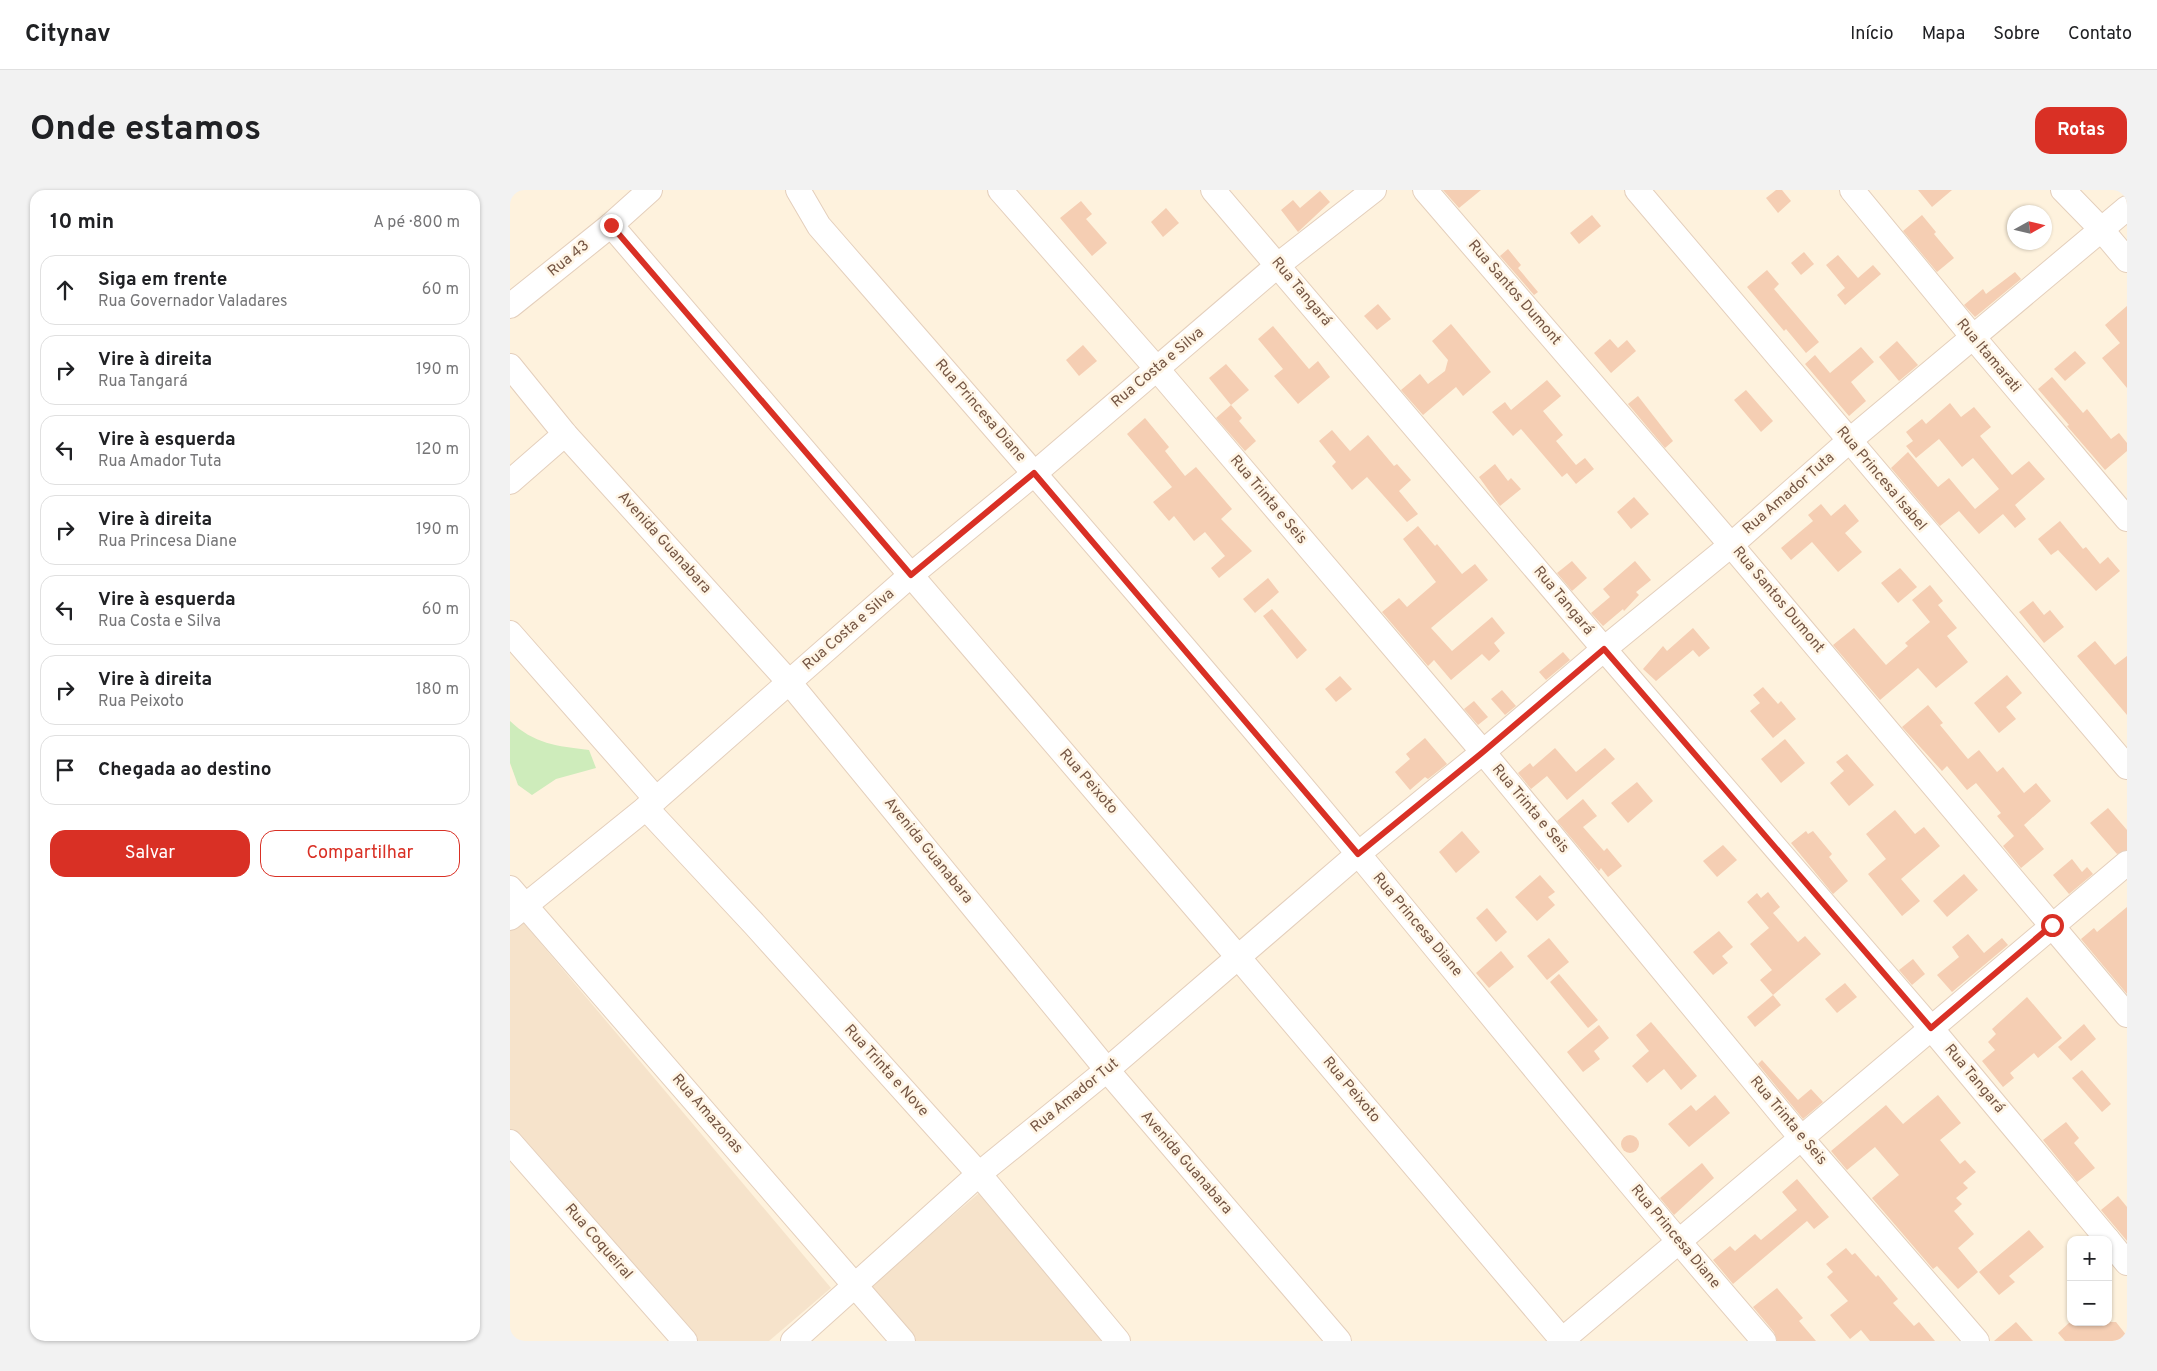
<!DOCTYPE html>
<html lang="pt">
<meta charset="utf-8">
<style>
:root{--surface:#fff;--page:#f2f2f2;--text:#202124;--muted:#757577;--line:#e0e0e0;--accent:#d93025}
body{margin:0;font-family:Overpass,sans-serif;background:var(--page);color:var(--text)}
.controls{position:absolute;right:15px;bottom:15px;display:grid;overflow:hidden;border-radius:10px;box-shadow:0 1px 4px #0004}
.controls button{width:45px;height:45px;display:grid;place-items:center;padding:0;border:0;border-bottom:1px solid var(--line);background:var(--surface);color:var(--text);font:25px sans-serif}
.compass{position:absolute;left:1497px;top:15px;width:45px;height:45px;border-radius:50%;background:var(--surface);box-shadow:0 1px 4px #0004;rotate:82deg}
.stop{position:absolute;width:15px;height:15px;margin:-11px;border:4px solid #d93025;border-radius:50%;background:#fff}
.stop.end{background:#d93025;border-color:#fff;box-shadow:0 1px 5px #0008}
.list{margin:0;padding:0;list-style:none}
h2{display:flex;justify-content:space-between;align-items:center;height:65px;margin:0;padding:0 20px;font-size:21px}
h2 small{font-size:16px;font-weight:400;color:var(--muted)}
.list li{display:grid;grid-template-columns:32px 1fr auto;gap:15px;align-items:center;box-sizing:border-box;height:70px;margin:0 10px 10px;padding:0 10px;border:1px solid var(--line);border-radius:15px}
.list b{display:block;font-size:19px;white-space:nowrap}
.list p{margin:0;font-size:16px;white-space:nowrap;color:var(--muted)}
.list em{font-size:16px;font-style:normal;color:var(--muted)}
.actions{display:flex;gap:10px;padding:15px 20px}
.actions a{flex:1;padding:11px 0;border:1px solid var(--accent);border-radius:15px;text-align:center;font-size:18px;color:var(--accent)}
.actions .main{background:var(--accent);color:#fff}
.icon{flex:none;width:28px;height:28px;fill:none;stroke:currentColor;stroke-width:2;stroke-linecap:round;stroke-linejoin:round}
.map{position:relative;flex:none;width:1617px;height:1151px;overflow:hidden;border-radius:15px}
header{display:flex;align-items:center;gap:30px;box-sizing:border-box;height:70px;padding:0 25px;background:var(--surface);border-bottom:1px solid var(--line)}
header strong{font-size:24px}
nav{display:flex;gap:28px;margin-inline-start:auto;font-size:18px}
.intro{display:flex;align-items:center;justify-content:space-between;box-sizing:border-box;height:120px;padding:0 30px}
h1{margin:0;font-size:35px}
.button{padding:12px 22px;border-radius:15px;background:var(--accent);color:#fff;font-size:18px;font-weight:700}
main{display:flex;gap:30px;padding:0 30px}
aside{flex:1;background:var(--surface);border-radius:15px;box-shadow:0 1px 4px #0004}
.map>svg:first-child{display:block}
.residential{fill:#f6e3cb}
.green{fill:#ceecbb}
.building{fill:#f5ceb3}
.lines{fill:none;stroke-linecap:round;stroke-linejoin:round}
.minor-casing{stroke:#e4cfbc;stroke-width:26}
.minor{stroke:#fff;stroke-width:24}
.route{stroke:#d93025;stroke-width:6}
.labels{text-anchor:middle;dominant-baseline:central;stroke-width:5;stroke-linejoin:round;paint-order:stroke}
.street-label{font-size:15px;fill:#755644;stroke:#fff5e5}
</style>
<header>
<strong>Citynav</strong>
<nav><a>Início</a><a>Mapa</a><a>Sobre</a><a>Contato</a></nav>
</header>
<div class="intro"><h1>Onde estamos</h1><a class="button">Rotas</a></div>
<main>
<aside>
<h2>10 min<small>A pé · 800 m</small></h2>
<ul class="list">
<li><svg class="icon" aria-label="ahead" viewBox="0 0 24 24"><path d="M12 20V5M6 11l6-6 6 6"/></svg><div><b>Siga em frente</b><p>Rua Governador Valadares</p></div><em>60 m</em></li>
<li><svg class="icon" aria-label="right" viewBox="0 0 24 24"><path d="M7 20v-9h11M14 6l5 5-5 5"/></svg><div><b>Vire à direita</b><p>Rua Tangará</p></div><em>190 m</em></li>
<li><svg class="icon" aria-label="left" viewBox="0 0 24 24"><path d="M17 20v-9H6M10 6l-5 5 5 5"/></svg><div><b>Vire à esquerda</b><p>Rua Amador Tuta</p></div><em>120 m</em></li>
<li><svg class="icon" aria-label="right" viewBox="0 0 24 24"><path d="M7 20v-9h11M14 6l5 5-5 5"/></svg><div><b>Vire à direita</b><p>Rua Princesa Diane</p></div><em>190 m</em></li>
<li><svg class="icon" aria-label="left" viewBox="0 0 24 24"><path d="M17 20v-9H6M10 6l-5 5 5 5"/></svg><div><b>Vire à esquerda</b><p>Rua Costa e Silva</p></div><em>60 m</em></li>
<li><svg class="icon" aria-label="right" viewBox="0 0 24 24"><path d="M7 20v-9h11M14 6l5 5-5 5"/></svg><div><b>Vire à direita</b><p>Rua Peixoto</p></div><em>180 m</em></li>
<li><svg class="icon" aria-label="arrive" viewBox="0 0 24 24"><path d="M6 21V4h12l-3 4 3 4H6"/></svg><div><b>Chegada ao destino</b></div></li>
</ul>
<div class="actions"><a class="main">Salvar</a><a>Compartilhar</a></div>
</aside>
<div class="map">
<svg width="1617" height="1151" viewBox="0 0 1617 1151">
<rect width="100%" height="100%" fill="#fef2dd"/>
<g class="residential">
<path d="M 12,731 L 321,1098 L 259,1151 L 173,1151 L 0,946 L 0,741 Z"/>
<path d="M 469,1003 L 595,1151 L 402,1151 L 357,1099 Z"/>
</g>
<path class="green" d="M 0,531 C 24,554 47,556 79,560 L 86,578 L 46,589 L 22,605 L 8,595 L 0,573 Z"/>
<g class="building">
<path d="M 933,0 L 971,0 L 949,18 Z"/>
<path d="M 1266,0 L 1272,0 L 1281,11 L 1268,23 L 1256,8 Z"/>
<path d="M 1408,0 L 1442,0 L 1422,17 Z"/>
<path d="M 810,1 L 820,12 L 788,42 L 771,20 L 783,10 L 790,18 Z"/>
<path d="M 571,11 L 582,24 L 576,29 L 597,53 L 582,66 L 550,28 Z"/>
<path d="M 656,18 L 669,33 L 653,47 L 641,32 Z"/>
<path d="M 1082,25 L 1091,36 L 1069,54 L 1060,43 Z"/>
<path d="M 1412,25 L 1426,42 L 1424,44 L 1444,68 L 1427,82 L 1393,41 Z"/>
<path d="M 998,59 L 1011,75 L 1008,78 L 1028,102 L 1024,105 L 990,66 Z"/>
<path d="M 1294,62 L 1304,74 L 1291,85 L 1281,73 Z"/>
<path d="M 1328,65 L 1348,88 L 1363,75 L 1371,84 L 1335,115 L 1327,105 L 1335,98 L 1316,75 Z"/>
<path d="M 1257,80 L 1269,94 L 1264,99 L 1309,152 L 1296,163 L 1276,139 L 1274,141 L 1237,97 Z"/>
<path d="M 1505,82 L 1511,89 L 1465,127 L 1454,115 L 1473,99 L 1476,104 Z"/>
<path d="M 868,114 L 881,129 L 867,140 L 854,126 Z"/>
<path d="M 1617,116 L 1617,198 L 1592,168 L 1610,153 L 1595,135 Z"/>
<path d="M 941,134 L 981,182 L 953,206 L 946,197 L 913,225 L 891,200 L 910,184 L 918,194 L 935,181 L 938,170 L 922,151 Z"/>
<path d="M 763,136 L 799,179 L 808,171 L 820,187 L 788,214 L 764,186 L 773,179 L 748,149 Z"/>
<path d="M 1100,149 L 1108,158 L 1117,150 L 1126,161 L 1101,183 L 1084,163 Z"/>
<path d="M 1387,151 L 1408,175 L 1389,191 L 1369,167 Z"/>
<path d="M 573,155 L 587,171 L 569,186 L 556,170 Z"/>
<path d="M 1351,157 L 1364,172 L 1341,192 L 1356,211 L 1339,226 L 1295,174 L 1305,165 L 1320,183 Z"/>
<path d="M 1565,161 L 1576,173 L 1555,191 L 1544,179 Z"/>
<path d="M 716,174 L 739,200 L 721,215 L 699,188 Z"/>
<path d="M 1542,187 L 1573,223 L 1577,219 L 1601,249 L 1609,243 L 1617,253 L 1617,261 L 1595,280 L 1557,236 L 1559,235 L 1528,199 Z"/>
<path d="M 1037,190 L 1051,206 L 1033,221 L 1053,245 L 1046,251 L 1066,275 L 1075,268 L 1084,279 L 1066,294 L 1057,283 L 1052,287 L 1011,239 L 1003,246 L 982,222 L 995,212 L 1001,220 Z"/>
<path d="M 1236,200 L 1263,231 L 1251,242 L 1224,210 Z"/>
<path d="M 1128,206 L 1163,251 L 1155,258 L 1118,214 Z"/>
<path d="M 1440,213 L 1451,227 L 1464,217 L 1481,237 L 1470,246 L 1502,285 L 1519,271 L 1535,289 L 1505,315 L 1516,329 L 1505,338 L 1493,324 L 1469,344 L 1449,321 L 1430,336 L 1381,278 L 1398,262 L 1428,297 L 1439,288 L 1465,319 L 1489,299 L 1463,268 L 1452,277 L 1429,249 L 1406,268 L 1396,256 L 1403,251 L 1396,242 L 1412,229 L 1416,234 Z"/>
<path d="M 721,215 L 732,228 L 729,231 L 746,251 L 735,261 L 706,228 Z"/>
<path d="M 635,228 L 659,257 L 655,261 L 675,286 L 686,277 L 722,319 L 711,329 L 742,361 L 709,388 L 701,378 L 715,366 L 695,342 L 684,351 L 664,326 L 659,331 L 643,312 L 662,297 L 617,244 Z"/>
<path d="M 822,240 L 840,261 L 858,245 L 884,276 L 887,274 L 901,290 L 889,301 L 908,324 L 897,332 L 857,287 L 842,300 L 822,276 L 826,272 L 809,251 Z"/>
<path d="M 985,274 L 998,291 L 1001,288 L 1011,299 L 990,316 L 969,287 Z"/>
<path d="M 1124,307 L 1139,324 L 1121,339 L 1107,322 Z"/>
<path d="M 1311,314 L 1321,326 L 1335,314 L 1349,331 L 1335,343 L 1352,362 L 1328,382 L 1302,352 L 1281,370 L 1271,358 L 1303,331 L 1298,325 Z"/>
<path d="M 1550,331 L 1573,359 L 1576,357 L 1590,374 L 1598,367 L 1610,381 L 1586,401 L 1548,360 L 1541,365 L 1528,349 Z"/>
<path d="M 908,336 L 925,356 L 927,354 L 952,384 L 965,374 L 978,390 L 921,438 L 942,461 L 982,427 L 995,443 L 984,453 L 990,461 L 979,471 L 972,464 L 941,490 L 924,470 L 918,476 L 872,422 L 889,408 L 897,417 L 926,392 L 893,349 Z"/>
<path d="M 1062,371 L 1077,388 L 1062,401 L 1047,383 Z"/>
<path d="M 1125,371 L 1141,390 L 1126,402 L 1129,405 L 1114,421 L 1113,419 L 1093,436 L 1081,423 L 1100,407 L 1093,399 Z"/>
<path d="M 1390,378 L 1407,397 L 1388,413 L 1371,393 Z"/>
<path d="M 758,388 L 769,402 L 745,423 L 733,409 Z"/>
<path d="M 1420,395 L 1433,411 L 1428,415 L 1447,438 L 1437,446 L 1458,472 L 1426,498 L 1408,478 L 1370,510 L 1323,455 L 1344,438 L 1376,475 L 1398,456 L 1395,453 L 1420,432 L 1402,410 Z"/>
<path d="M 1523,411 L 1534,425 L 1540,420 L 1554,437 L 1534,453 L 1509,422 Z"/>
<path d="M 762,419 L 797,460 L 787,469 L 753,426 Z"/>
<path d="M 1183,438 L 1200,458 L 1189,467 L 1183,460 L 1146,491 L 1133,479 L 1153,456 L 1157,461 Z"/>
<path d="M 1585,451 L 1605,475 L 1617,466 L 1617,525 L 1567,466 Z"/>
<path d="M 1053,462 L 1060,470 L 1036,490 L 1029,482 Z"/>
<path d="M 1497,485 L 1512,503 L 1496,517 L 1506,529 L 1489,543 L 1464,513 Z"/>
<path d="M 830,486 L 842,499 L 826,512 L 815,499 Z"/>
<path d="M 1253,497 L 1268,514 L 1271,511 L 1286,529 L 1263,548 L 1240,521 L 1250,513 L 1243,505 Z"/>
<path d="M 992,500 L 1006,516 L 995,525 L 981,509 Z"/>
<path d="M 964,511 L 978,527 L 968,535 L 954,519 Z"/>
<path d="M 1418,515 L 1433,533 L 1430,535 L 1458,569 L 1469,560 L 1487,582 L 1493,577 L 1514,603 L 1526,593 L 1541,611 L 1514,635 L 1534,659 L 1511,678 L 1493,656 L 1504,646 L 1487,626 L 1491,623 L 1466,593 L 1457,600 L 1437,576 L 1432,581 L 1392,537 Z"/>
<path d="M 915,548 L 937,574 L 918,589 L 915,587 L 900,600 L 885,582 L 900,569 L 896,564 Z"/>
<path d="M 1275,549 L 1295,573 L 1271,593 L 1251,569 Z"/>
<path d="M 1045,558 L 1066,582 L 1095,558 L 1105,569 L 1057,610 L 1037,586 L 1021,599 L 1008,583 L 1020,573 L 1023,577 Z"/>
<path d="M 1337,564 L 1364,595 L 1339,616 L 1320,593 L 1334,581 L 1326,572 Z"/>
<path d="M 1127,592 L 1143,611 L 1118,633 L 1101,613 Z"/>
<path d="M 1073,609 L 1087,626 L 1073,637 L 1094,661 L 1097,658 L 1112,676 L 1098,687 L 1091,678 L 1089,681 L 1047,631 Z"/>
<path d="M 1598,618 L 1617,640 L 1617,660 L 1607,664 L 1580,633 Z"/>
<path d="M 1385,620 L 1405,644 L 1414,637 L 1430,656 L 1391,689 L 1410,711 L 1392,726 L 1358,684 L 1376,669 L 1356,644 Z"/>
<path d="M 952,641 L 970,662 L 946,683 L 929,662 Z"/>
<path d="M 1296,641 L 1298,644 L 1303,641 L 1322,664 L 1319,667 L 1338,691 L 1323,704 L 1281,653 Z"/>
<path d="M 1213,655 L 1227,670 L 1207,687 L 1193,671 Z"/>
<path d="M 1562,669 L 1572,682 L 1577,677 L 1583,684 L 1559,704 L 1543,685 Z"/>
<path d="M 1454,684 L 1468,700 L 1437,727 L 1423,711 Z"/>
<path d="M 1030,685 L 1045,702 L 1038,707 L 1045,715 L 1027,731 L 1005,707 Z"/>
<path d="M 1258,702 L 1270,717 L 1263,723 L 1288,752 L 1295,746 L 1311,764 L 1263,805 L 1250,790 L 1262,780 L 1240,754 L 1259,738 L 1237,712 L 1247,703 L 1251,708 Z"/>
<path d="M 1617,717 L 1617,804 L 1571,749 L 1584,738 L 1587,742 Z"/>
<path d="M 977,718 L 997,742 L 986,752 L 966,728 Z"/>
<path d="M 1209,741 L 1223,757 L 1212,766 L 1218,773 L 1203,785 L 1183,762 Z"/>
<path d="M 1458,744 L 1474,763 L 1492,748 L 1498,755 L 1442,802 L 1427,785 L 1449,767 L 1442,757 Z"/>
<path d="M 1039,748 L 1059,772 L 1037,790 L 1017,766 Z"/>
<path d="M 991,761 L 1004,777 L 979,798 L 966,783 Z"/>
<path d="M 1403,769 L 1415,784 L 1402,795 L 1389,780 Z"/>
<path d="M 1049,784 L 1088,830 L 1078,838 L 1040,792 Z"/>
<path d="M 1335,793 L 1347,807 L 1327,823 L 1315,809 Z"/>
<path d="M 1263,805 L 1271,815 L 1245,837 L 1237,827 Z"/>
<path d="M 1517,807 L 1552,848 L 1528,868 L 1524,863 L 1500,883 L 1504,888 L 1493,897 L 1472,871 L 1485,860 L 1478,852 L 1486,844 L 1482,839 Z"/>
<path d="M 1141,832 L 1187,886 L 1171,900 L 1154,879 L 1137,893 L 1122,876 L 1139,861 L 1126,845 Z"/>
<path d="M 1574,834 L 1586,849 L 1561,871 L 1548,857 Z"/>
<path d="M 1089,835 L 1099,848 L 1084,861 L 1090,869 L 1073,882 L 1057,862 Z"/>
<path d="M 1252,870 L 1288,910 L 1301,899 L 1313,912 L 1293,929 L 1248,874 Z"/>
<path d="M 1572,880 L 1601,914 L 1592,922 L 1562,888 Z"/>
<path d="M 1205,905 L 1220,923 L 1179,957 L 1158,934 L 1181,915 L 1186,921 Z"/>
<path d="M 1428,905 L 1451,933 L 1430,950 L 1450,974 L 1455,970 L 1466,982 L 1453,993 L 1458,998 L 1446,1008 L 1452,1014 L 1444,1021 L 1464,1044 L 1448,1058 L 1468,1082 L 1448,1099 L 1427,1076 L 1423,1079 L 1362,1008 L 1389,985 L 1365,957 L 1337,980 L 1321,961 L 1376,915 L 1393,934 Z"/>
<path d="M 1556,932 L 1569,948 L 1564,953 L 1585,978 L 1567,992 L 1533,950 Z"/>
<circle cx="1120" cy="954" r="9"/>
<path d="M 1192,973 L 1204,988 L 1164,1025 L 1150,1008 Z"/>
<path d="M 1287,989 L 1319,1027 L 1304,1039 L 1297,1031 L 1223,1094 L 1203,1070 L 1220,1056 L 1225,1061 L 1245,1044 L 1251,1050 L 1287,1020 L 1272,1002 Z"/>
<path d="M 1608,1006 L 1617,1017 L 1617,1051 L 1591,1020 Z"/>
<path d="M 1519,1040 L 1534,1057 L 1499,1086 L 1505,1092 L 1489,1105 L 1469,1082 Z"/>
<path d="M 1336,1058 L 1342,1065 L 1345,1063 L 1366,1087 L 1368,1085 L 1388,1109 L 1383,1113 L 1404,1136 L 1409,1132 L 1425,1151 L 1360,1151 L 1351,1140 L 1340,1149 L 1320,1125 L 1338,1111 L 1317,1087 L 1323,1082 L 1316,1074 Z"/>
<path d="M 1267,1098 L 1293,1128 L 1289,1131 L 1306,1151 L 1267,1151 L 1264,1142 L 1243,1117 Z"/>
<path d="M 1506,1132 L 1523,1151 L 1484,1151 Z"/>
<path d="M 1560,1132 L 1606,1132 L 1617,1146 L 1617,1151 L 1555,1151 L 1548,1143 Z"/>
</g>
<g class="lines">
<g class="minor-casing">
<g id="minor">
<path d="M 288,0 L 309,36 C 491,245 673,453 850,666 C 984,828 1116,992 1254,1151"/>
<path d="M 490,0 L 647,179 L 973,562 L 1292,949 L 1467,1151"/>
<path d="M 703,0 L 1094,459 L 1421,838 L 1598,1050"/>
<path d="M 915,0 L 1221,355 L 1617,825"/>
<path d="M 1127,0 L 1617,577"/>
<path d="M 1342,0 L 1463,147 L 1617,329"/>
<path d="M 1553,0 L 1591,39 L 1617,70"/>
<path d="M 101,35 L 728,767 L 1053,1151"/>
<path d="M 0,116 L 101,35 L 140,0"/>
<path d="M 0,176 L 55,244 L 279,492 L 597,880 L 829,1151"/>
<path d="M 0,292 L 55,244"/>
<path d="M 0,443 L 146,609"/>
<path d="M 136,618 L 245,735 L 469,984 L 608,1151"/>
<path d="M 0,698 L 393,1151"/>
<path d="M 0,728 L 136,618 L 401,385 L 525,283 L 768,75 L 864,0"/>
<path d="M 0,952 L 175,1151"/>
<path d="M 1598,1050 L 1617,1073"/>
<path d="M 283,1151 L 469,984 L 597,880 L 848,664 L 973,562 L 1094,459 L 1221,355 L 1339,251 L 1617,18"/>
<path d="M 1051,1151 L 1617,673"/>
</g>
</g>
<use href="#minor" class="minor"/>
</g>
<g class="lines">
<path class="route" d="M 101,35 L 401,385 L 524,283 L 848,664 L 973,562 L 1094,459 L 1421,838 L 1542,735"/>
</g>
<g class="labels">
<g class="street-label">
<text transform="translate(59 69) rotate(-39)">Rua 43</text>
<text transform="translate(791 102) rotate(50)">Rua Tangará</text>
<text transform="translate(1004 103) rotate(49)">Rua Santos Dumont</text>
<text transform="translate(1478 166) rotate(50)">Rua Itamarati</text>
<text transform="translate(648 178) rotate(-40)">Rua Costa e Silva</text>
<text transform="translate(470 221) rotate(49)">Rua Princesa Diane</text>
<text transform="translate(1371 289) rotate(50)">Rua Princesa Isabel</text>
<text transform="translate(1279 304) rotate(-41)">Rua Amador Tuta</text>
<text transform="translate(758 310) rotate(50)">Rua Trinta e Seis</text>
<text transform="translate(154 353) rotate(48)">Avenida Guanabara</text>
<text transform="translate(1268 410) rotate(50)">Rua Santos Dumont</text>
<text transform="translate(1053 411) rotate(50)">Rua Tangará</text>
<text transform="translate(339 440) rotate(-41)">Rua Costa e Silva</text>
<text transform="translate(578 592) rotate(49)">Rua Peixoto</text>
<text transform="translate(1020 619) rotate(50)">Rua Trinta e Seis</text>
<text transform="translate(418 661) rotate(51)">Avenida Guanabara</text>
<text transform="translate(907 735) rotate(50)">Rua Princesa Diane</text>
<text transform="translate(376 881) rotate(48)">Rua Trinta e Nove</text>
<text transform="translate(1464 889) rotate(50)">Rua Tangará</text>
<text transform="translate(841 900) rotate(50)">Rua Peixoto</text>
<text transform="translate(565 906) rotate(-39)">Rua Amador Tut</text>
<text transform="translate(197 924) rotate(49)">Rua Amazonas</text>
<text transform="translate(1278 931) rotate(50)">Rua Trinta e Seis</text>
<text transform="translate(676 973) rotate(49)">Avenida Guanabara</text>
<text transform="translate(1165 1047) rotate(50)">Rua Princesa Diane</text>
<text transform="translate(88 1052) rotate(49)">Rua Coqueiral</text>
</g>
</g>
</svg>
<div class="controls">
<button>+</button>
<button>−</button>
</div>
<svg class="compass" viewBox="-18 -18 36 36"><path d="M0-13l5 13h-10z" fill="#e53935"/><path d="M0 13l5-13h-10z" fill="#757577"/></svg>
<div class="stop" style="left:1542px;top:735px"></div>
<div class="stop end" style="left:101px;top:35px"></div>
</div>
</main>
